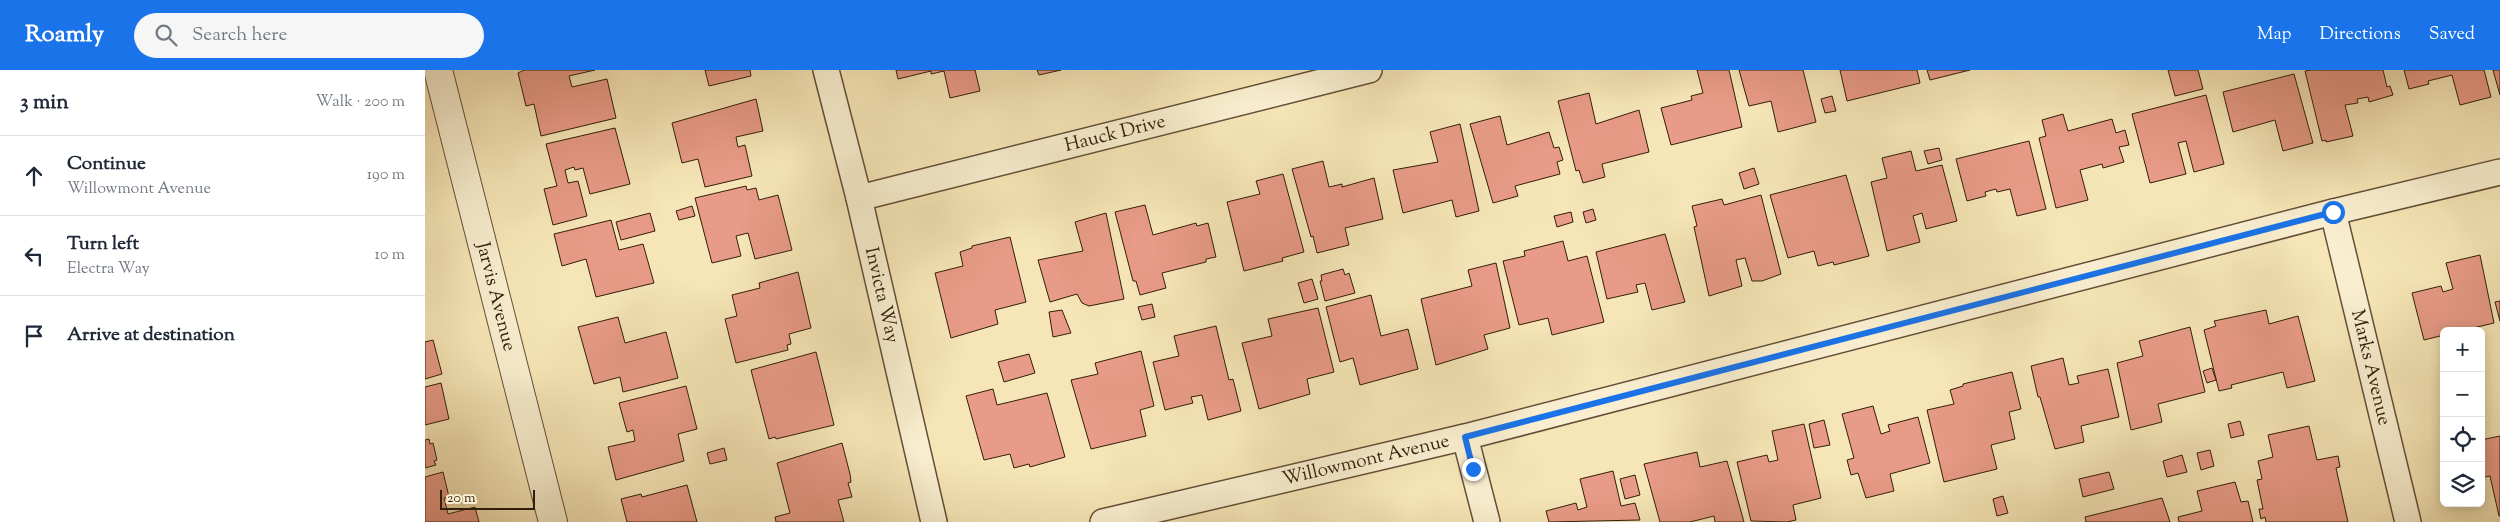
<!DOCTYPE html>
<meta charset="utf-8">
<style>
:root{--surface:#fff;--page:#f6f6f7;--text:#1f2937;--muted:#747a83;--line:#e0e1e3;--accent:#1a73e8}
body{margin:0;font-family:"Sorts Mill Goudy",serif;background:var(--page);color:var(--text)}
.controls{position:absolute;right:15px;bottom:15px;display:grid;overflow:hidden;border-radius:8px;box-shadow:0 2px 12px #0003}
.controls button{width:45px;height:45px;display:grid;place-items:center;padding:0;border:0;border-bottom:1px solid var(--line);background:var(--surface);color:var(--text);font:25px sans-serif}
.scale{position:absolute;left:15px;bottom:12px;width:95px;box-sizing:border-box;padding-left:5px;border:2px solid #321d0c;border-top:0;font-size:14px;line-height:18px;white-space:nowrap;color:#321d0c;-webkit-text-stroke:4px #f9efd0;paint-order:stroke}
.stop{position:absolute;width:15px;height:15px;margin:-11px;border:4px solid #1a73e8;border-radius:50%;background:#fff}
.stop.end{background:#1a73e8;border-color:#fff;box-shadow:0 1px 5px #0008}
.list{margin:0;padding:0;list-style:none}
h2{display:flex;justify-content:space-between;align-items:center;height:65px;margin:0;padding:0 20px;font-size:21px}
h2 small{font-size:16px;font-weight:400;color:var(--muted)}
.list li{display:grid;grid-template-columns:32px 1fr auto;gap:15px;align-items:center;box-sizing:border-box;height:80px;padding:0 20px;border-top:1px solid var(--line)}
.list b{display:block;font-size:19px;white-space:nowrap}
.list p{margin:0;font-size:16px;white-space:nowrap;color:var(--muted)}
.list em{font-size:16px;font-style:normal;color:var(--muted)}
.icon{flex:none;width:28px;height:28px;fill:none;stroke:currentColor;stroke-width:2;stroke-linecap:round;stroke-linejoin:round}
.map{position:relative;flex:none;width:2075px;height:452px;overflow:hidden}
header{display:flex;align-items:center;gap:30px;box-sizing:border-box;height:70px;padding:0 25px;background:var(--accent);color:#fff}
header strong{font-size:24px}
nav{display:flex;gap:28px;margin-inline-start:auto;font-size:18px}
.search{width:350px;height:45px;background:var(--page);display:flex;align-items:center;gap:12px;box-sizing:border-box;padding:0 18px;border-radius:28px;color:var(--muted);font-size:19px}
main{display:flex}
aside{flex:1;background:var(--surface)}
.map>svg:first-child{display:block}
.building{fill:#e89b86;stroke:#321d0c}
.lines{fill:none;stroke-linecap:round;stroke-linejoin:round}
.minor-casing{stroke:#634f37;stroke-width:28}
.tertiary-casing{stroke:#634f37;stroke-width:30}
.minor{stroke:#f9efd0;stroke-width:25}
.tertiary{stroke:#f9efd0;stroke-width:28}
.route{stroke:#1a73e8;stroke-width:6}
.labels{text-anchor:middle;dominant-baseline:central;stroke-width:5;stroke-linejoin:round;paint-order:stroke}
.street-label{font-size:19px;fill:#321d0c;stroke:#f9efd0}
</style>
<header>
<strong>Roamly</strong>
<div class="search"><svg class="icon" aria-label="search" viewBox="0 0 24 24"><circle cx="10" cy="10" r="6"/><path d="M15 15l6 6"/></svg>Search here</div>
<nav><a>Map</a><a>Directions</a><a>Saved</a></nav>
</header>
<main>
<aside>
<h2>3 min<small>Walk · 200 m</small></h2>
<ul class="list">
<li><svg class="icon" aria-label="ahead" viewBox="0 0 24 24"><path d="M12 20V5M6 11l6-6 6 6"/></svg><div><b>Continue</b><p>Willowmont Avenue</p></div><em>190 m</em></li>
<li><svg class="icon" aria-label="left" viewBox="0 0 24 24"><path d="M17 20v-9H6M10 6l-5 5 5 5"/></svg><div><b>Turn left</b><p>Electra Way</p></div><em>10 m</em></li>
<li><svg class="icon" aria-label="arrive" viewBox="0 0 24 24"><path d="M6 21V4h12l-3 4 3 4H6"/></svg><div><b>Arrive at destination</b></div></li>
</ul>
</aside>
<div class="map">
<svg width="2075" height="452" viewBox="0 0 2075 452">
<rect width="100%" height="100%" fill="#f6e6b7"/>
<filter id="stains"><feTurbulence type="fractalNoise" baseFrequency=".004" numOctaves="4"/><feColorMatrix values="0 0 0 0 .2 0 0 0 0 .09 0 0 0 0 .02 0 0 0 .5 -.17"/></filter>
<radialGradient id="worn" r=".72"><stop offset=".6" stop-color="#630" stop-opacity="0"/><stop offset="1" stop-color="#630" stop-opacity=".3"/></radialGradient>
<g class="building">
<path d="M 99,0 L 170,0 L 144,6 L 147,17 L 182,9 L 191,48 L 116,66 L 109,34 L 101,36 L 93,3 Z"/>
<path d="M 280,0 L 325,0 L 326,6 L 284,16 Z"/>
<path d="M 471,0 L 550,0 L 555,21 L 525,28 L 519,1 L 506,4 L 506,1 L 473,9 Z"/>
<path d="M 612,0 L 636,0 L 614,5 Z"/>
<path d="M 1272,0 L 1304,0 L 1317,57 L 1246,75 L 1236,38 L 1267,30 L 1266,26 L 1278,23 Z"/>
<path d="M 1314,0 L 1378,0 L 1391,52 L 1353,62 L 1346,31 L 1324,36 Z"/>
<path d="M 1415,0 L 1492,0 L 1495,13 L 1422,31 Z"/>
<path d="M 1502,0 L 1545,0 L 1505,10 Z"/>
<path d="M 1743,0 L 1773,0 L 1778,19 L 1750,26 Z"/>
<path d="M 1886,0 L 1958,0 L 1962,17 L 1965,16 L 1968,25 L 1944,32 L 1943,27 L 1932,29 L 1933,33 L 1920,35 L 1928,66 L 1901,72 L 1901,70 L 1897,71 L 1880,1 Z"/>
<path d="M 1979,0 L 2059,0 L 2066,27 L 2035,35 L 2027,5 L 2003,11 L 2004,14 L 1984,19 Z"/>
<path d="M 2068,0 L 2075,0 L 2075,25 Z"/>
<path d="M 1869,4 L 1888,73 L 1858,81 L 1850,50 L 1808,62 L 1798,22 Z"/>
<path d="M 1164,23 L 1171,54 L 1214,40 L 1224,82 L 1177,94 L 1180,107 L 1158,113 L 1154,100 L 1151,101 L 1133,31 Z"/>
<path d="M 1781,25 L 1799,94 L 1769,102 L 1761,71 L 1753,73 L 1761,104 L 1725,113 L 1707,44 Z"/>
<path d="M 1407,26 L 1411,41 L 1400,43 L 1396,29 Z"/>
<path d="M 331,29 L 338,61 L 311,67 L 313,77 L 320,75 L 327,106 L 280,117 L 273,89 L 257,93 L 247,53 Z"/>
<path d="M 1638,44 L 1643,61 L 1687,49 L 1691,63 L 1700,60 L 1704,75 L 1694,77 L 1699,92 L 1678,98 L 1677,94 L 1655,100 L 1663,130 L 1631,138 L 1614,68 L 1621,66 L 1617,50 Z"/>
<path d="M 1075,46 L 1082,75 L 1124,62 L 1129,78 L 1134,77 L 1138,90 L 1132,92 L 1135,104 L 1090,116 L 1093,126 L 1068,133 L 1045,54 Z"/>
<path d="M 1035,54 L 1054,141 L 1031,147 L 1027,130 L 978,143 L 968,100 L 1013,92 L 1005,62 Z"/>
<path d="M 190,58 L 205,114 L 165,124 L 158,98 L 150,100 L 149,97 L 140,100 L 143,113 L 153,111 L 162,146 L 128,155 L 119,119 L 132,116 L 121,74 Z"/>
<path d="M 1604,71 L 1621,139 L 1592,146 L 1585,119 L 1572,122 L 1571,119 L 1560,122 L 1561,126 L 1542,131 L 1531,89 Z"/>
<path d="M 1514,78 L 1517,90 L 1503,94 L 1499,81 Z"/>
<path d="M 1486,81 L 1491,101 L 1517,95 L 1532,151 L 1501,159 L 1497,143 L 1488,146 L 1495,172 L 1462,181 L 1446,112 L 1462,108 L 1457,88 Z"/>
<path d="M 898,91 L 904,117 L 917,114 L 917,117 L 949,108 L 958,149 L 920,158 L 924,175 L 892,183 L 888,166 L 886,167 L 867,99 Z"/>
<path d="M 1329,98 L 1334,114 L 1319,119 L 1314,103 Z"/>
<path d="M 858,104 L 879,182 L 857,188 L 858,191 L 819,201 L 802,132 L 835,124 L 831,111 Z"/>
<path d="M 1421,105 L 1444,186 L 1409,195 L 1408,192 L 1393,196 L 1389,181 L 1363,188 L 1345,125 Z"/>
<path d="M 321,116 L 322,120 L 331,118 L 334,130 L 353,125 L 367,180 L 330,189 L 323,163 L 311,166 L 316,186 L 287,193 L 270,128 Z"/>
<path d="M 1336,125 L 1356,204 L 1337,211 L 1327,211 L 1320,188 L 1311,190 L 1317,216 L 1284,226 L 1269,157 L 1272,156 L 1267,136 L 1297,129 L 1299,135 Z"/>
<path d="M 720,135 L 728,165 L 771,153 L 772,156 L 783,153 L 791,187 L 781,189 L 781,192 L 737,203 L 741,218 L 715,225 L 711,211 L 708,211 L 690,142 Z"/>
<path d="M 267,136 L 270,146 L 254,150 L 251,141 Z"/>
<path d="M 1168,139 L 1171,150 L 1161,153 L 1158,142 Z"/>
<path d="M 1146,142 L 1148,152 L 1132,157 L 1129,146 Z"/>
<path d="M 225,143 L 230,161 L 196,170 L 191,152 Z"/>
<path d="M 681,143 L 699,229 L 664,236 L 657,233 L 652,224 L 625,232 L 613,190 L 658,181 L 650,152 Z"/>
<path d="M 186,150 L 194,180 L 218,174 L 229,213 L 171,227 L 161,189 L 137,196 L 129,164 Z"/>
<path d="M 1240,164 L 1260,232 L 1227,240 L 1220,213 L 1211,215 L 1213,222 L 1182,229 L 1171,182 Z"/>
<path d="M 585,167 L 601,232 L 570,240 L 573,254 L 526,268 L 510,203 L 538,196 L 535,182 L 547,178 L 547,176 Z"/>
<path d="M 1138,171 L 1143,191 L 1162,186 L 1179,252 L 1127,265 L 1123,248 L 1094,255 L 1078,191 L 1100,186 L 1099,181 Z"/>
<path d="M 2055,185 L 2069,253 L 2044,259 L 2045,261 L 2019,261 L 2019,265 L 1999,270 L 1987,223 L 2016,216 L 2018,222 L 2028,219 L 2021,193 Z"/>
<path d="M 1071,193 L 1085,258 L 1059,265 L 1063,279 L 1011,295 L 996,229 L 1047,216 L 1043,200 Z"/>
<path d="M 918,199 L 920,205 L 924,203 L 930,223 L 900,231 L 895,211 L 897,211 L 896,205 Z"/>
<path d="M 373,202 L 386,258 L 364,264 L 366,274 L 362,275 L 363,280 L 311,293 L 300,249 L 312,246 L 307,225 L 335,218 L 334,213 Z"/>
<path d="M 887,209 L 893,229 L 879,233 L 873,213 Z"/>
<path d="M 946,225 L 956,266 L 983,259 L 993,299 L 935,315 L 928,288 L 915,292 L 901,237 Z"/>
<path d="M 2075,231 L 2075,251 L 2070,232 Z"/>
<path d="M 727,234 L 730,247 L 717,250 L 713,237 Z"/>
<path d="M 893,238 L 909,302 L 882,309 L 885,324 L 834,339 L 817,273 L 847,266 L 843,249 Z"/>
<path d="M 637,240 L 646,263 L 628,267 L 624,242 Z"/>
<path d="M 1841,240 L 1844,254 L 1873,246 L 1890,311 L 1862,318 L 1858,302 L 1806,315 L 1807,318 L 1794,321 L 1779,260 L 1791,256 L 1789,251 Z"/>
<path d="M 193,247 L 200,273 L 241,262 L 253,308 L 198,322 L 195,307 L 169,314 L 153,257 Z"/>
<path d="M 791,256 L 804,310 L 808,309 L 816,341 L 783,350 L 777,325 L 766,327 L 768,333 L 740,340 L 728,292 L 754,286 L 749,266 Z"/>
<path d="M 1765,257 L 1780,322 L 1733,334 L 1737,352 L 1706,360 L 1692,293 L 1718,286 L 1714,271 Z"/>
<path d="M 8,270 L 17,304 L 0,309 L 0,272 Z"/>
<path d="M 716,281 L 729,336 L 715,340 L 721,366 L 666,379 L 646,310 L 673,304 L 670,293 Z"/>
<path d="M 391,282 L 409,355 L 351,369 L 350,367 L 344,369 L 326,300 Z"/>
<path d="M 604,284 L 610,303 L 579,312 L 573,292 Z"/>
<path d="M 1638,288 L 1644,315 L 1654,313 L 1652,306 L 1683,299 L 1694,347 L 1656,356 L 1659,372 L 1630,379 L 1615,327 L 1613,327 L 1606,296 Z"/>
<path d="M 1787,298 L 1791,310 L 1782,313 L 1778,301 Z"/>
<path d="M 1587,302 L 1596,339 L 1584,342 L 1590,369 L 1566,375 L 1572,399 L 1519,412 L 1502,340 L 1529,334 L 1525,320 L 1538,316 L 1538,314 Z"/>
<path d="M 16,313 L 24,349 L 0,355 L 0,317 Z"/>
<path d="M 261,316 L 272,359 L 253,364 L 259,391 L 191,410 L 183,377 L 210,371 L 208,360 L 202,362 L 194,333 Z"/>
<path d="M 568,319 L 572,335 L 622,323 L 640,387 L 605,397 L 604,394 L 589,398 L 585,384 L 559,390 L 541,326 Z"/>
<path d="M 1448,336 L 1456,364 L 1465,361 L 1463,355 L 1493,347 L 1505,393 L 1465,404 L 1469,421 L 1441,428 L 1433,403 L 1426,405 L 1422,390 L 1429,388 L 1417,344 Z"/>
<path d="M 1399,350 L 1405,375 L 1389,378 L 1384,354 Z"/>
<path d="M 1815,351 L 1819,365 L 1806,368 L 1803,354 Z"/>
<path d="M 1379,354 L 1396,428 L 1368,435 L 1371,450 L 1362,452 L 1326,451 L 1312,392 L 1342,385 L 1344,392 L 1353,390 L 1347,361 Z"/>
<path d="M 1884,356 L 1892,390 L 1913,386 L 1915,397 L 1911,398 L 1923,452 L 1841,452 L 1840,447 L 1836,449 L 1834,439 L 1838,439 L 1832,410 L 1837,409 L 1833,391 L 1848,387 L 1843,365 Z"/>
<path d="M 2075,366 L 2075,446 L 2074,446 L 2065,406 L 2056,408 L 2056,370 Z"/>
<path d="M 4,369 L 5,374 L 8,373 L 12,390 L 9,391 L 11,395 L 0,398 L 0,370 Z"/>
<path d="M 417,373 L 425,404 L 426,412 L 423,413 L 427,427 L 413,430 L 419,452 L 351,452 L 350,447 L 365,443 L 352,393 Z"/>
<path d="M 299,378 L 302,390 L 285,394 L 282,383 Z"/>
<path d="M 1785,380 L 1789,396 L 1776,400 L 1772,383 Z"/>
<path d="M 1272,382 L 1275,397 L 1302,391 L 1319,452 L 1290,452 L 1289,446 L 1265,452 L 1235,452 L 1219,394 Z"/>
<path d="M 1757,385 L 1762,402 L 1742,407 L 1738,391 Z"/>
<path d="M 1188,401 L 1196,436 L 1210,433 L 1215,450 L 1124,452 L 1121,441 L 1151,433 L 1153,440 L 1162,437 L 1155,409 Z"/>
<path d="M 18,402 L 24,427 L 19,428 L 23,444 L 50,437 L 54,452 L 0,452 L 0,407 Z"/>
<path d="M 1684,402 L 1689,419 L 1658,427 L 1654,409 Z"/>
<path d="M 1210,405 L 1215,425 L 1200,429 L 1195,409 Z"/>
<path d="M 1810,412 L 1816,432 L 1823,431 L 1828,452 L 1754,452 L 1753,447 L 1777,441 L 1772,421 Z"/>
<path d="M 262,415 L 272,452 L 202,452 L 196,429 L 216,424 L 217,427 Z"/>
<path d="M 1578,426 L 1583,443 L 1572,446 L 1568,429 Z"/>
<path d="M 1737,428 L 1745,452 L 1661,452 L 1660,447 Z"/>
</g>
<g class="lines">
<g class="minor-casing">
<g id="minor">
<path id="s1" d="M 401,0 L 434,128 L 509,452"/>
<path id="s2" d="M 434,128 L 944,0"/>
<path id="s3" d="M 1908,142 L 1983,452"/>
<path d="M 1040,367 L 1062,452"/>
<path id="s4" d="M 678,452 L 1040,367 L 1908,142 L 2075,102"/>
</g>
</g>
<g class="tertiary-casing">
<g id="tertiary">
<path id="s5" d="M 13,0 L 128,452"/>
</g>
</g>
<use href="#minor" class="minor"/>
<use href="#tertiary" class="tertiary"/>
</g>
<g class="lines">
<path class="route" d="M 1048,399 L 1040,367 L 1908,142"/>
</g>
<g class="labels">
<g class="street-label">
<text stroke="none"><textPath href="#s2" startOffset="264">Hauck Drive</textPath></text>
<text stroke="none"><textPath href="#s5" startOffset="234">Jarvis Avenue</textPath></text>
<text stroke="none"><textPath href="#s1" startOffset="232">Invicta Way</textPath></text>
<text stroke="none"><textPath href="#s3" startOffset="160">Marks Avenue</textPath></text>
<text stroke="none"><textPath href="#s4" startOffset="270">Willowmont Avenue</textPath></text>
</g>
</g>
<rect width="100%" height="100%" filter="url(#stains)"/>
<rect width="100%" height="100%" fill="url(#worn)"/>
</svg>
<div class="controls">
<button>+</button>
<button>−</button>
<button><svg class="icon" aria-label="locate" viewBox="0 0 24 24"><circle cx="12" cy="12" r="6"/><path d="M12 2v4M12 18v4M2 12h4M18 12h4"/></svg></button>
<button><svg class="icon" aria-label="layers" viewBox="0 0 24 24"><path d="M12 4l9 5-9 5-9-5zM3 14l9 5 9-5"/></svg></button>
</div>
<div class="scale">20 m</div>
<div class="stop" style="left:1908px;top:142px"></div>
<div class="stop end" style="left:1048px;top:399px"></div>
</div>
</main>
